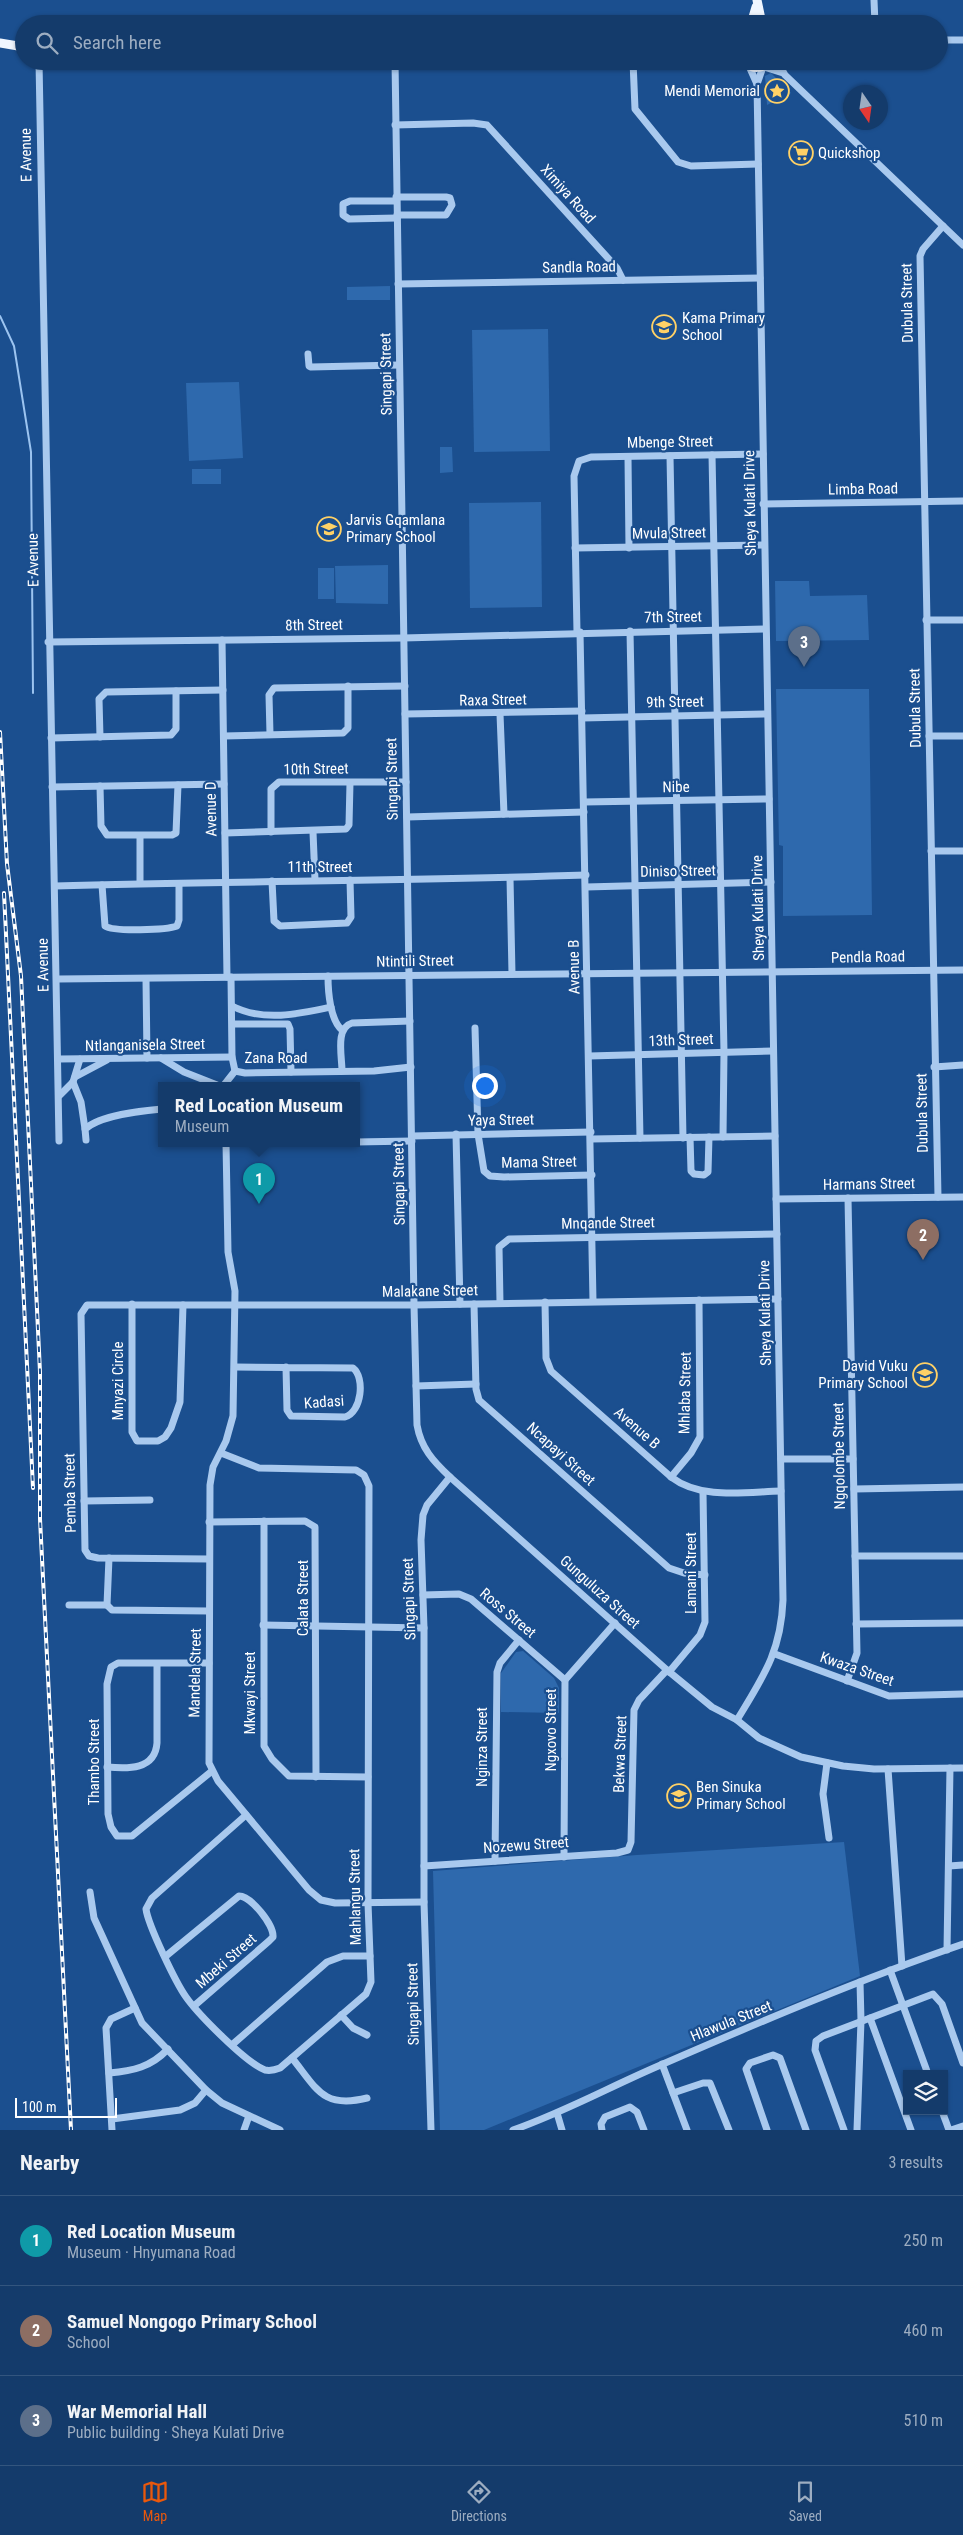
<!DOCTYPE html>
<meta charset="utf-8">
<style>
:root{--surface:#143b6b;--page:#214673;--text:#f1f3f6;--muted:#9dadc1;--line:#33557e;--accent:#ea580c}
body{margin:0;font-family:"Roboto Condensed",sans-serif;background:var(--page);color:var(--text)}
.controls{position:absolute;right:15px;bottom:15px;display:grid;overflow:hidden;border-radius:0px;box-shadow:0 1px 4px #0004}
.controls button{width:45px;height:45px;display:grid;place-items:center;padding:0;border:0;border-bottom:1px solid var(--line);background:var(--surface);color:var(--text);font:25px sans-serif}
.compass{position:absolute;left:843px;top:85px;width:45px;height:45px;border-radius:50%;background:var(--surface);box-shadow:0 1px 4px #0004;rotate:167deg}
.scale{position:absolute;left:15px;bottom:12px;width:102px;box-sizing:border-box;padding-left:5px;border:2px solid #fff;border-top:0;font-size:14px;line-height:18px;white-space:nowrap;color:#fff;-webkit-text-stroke:4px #1b4f8f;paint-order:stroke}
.you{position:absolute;left:484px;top:1085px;width:18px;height:18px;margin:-12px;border:4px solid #fff;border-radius:50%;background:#1a73e8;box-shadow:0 0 0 8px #1a73e833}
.badge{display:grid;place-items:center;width:32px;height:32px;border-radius:50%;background:var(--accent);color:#fff;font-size:16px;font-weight:700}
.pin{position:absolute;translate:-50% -41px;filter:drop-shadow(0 1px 2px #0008)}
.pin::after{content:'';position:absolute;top:26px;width:18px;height:15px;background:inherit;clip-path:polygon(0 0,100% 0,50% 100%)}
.popup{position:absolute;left:158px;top:1082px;width:202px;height:65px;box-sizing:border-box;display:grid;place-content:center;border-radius:0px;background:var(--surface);filter:drop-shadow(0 1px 4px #0005);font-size:16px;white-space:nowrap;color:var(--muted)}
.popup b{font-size:19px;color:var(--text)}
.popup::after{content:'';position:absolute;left:50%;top:100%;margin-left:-10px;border:10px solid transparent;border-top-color:var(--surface)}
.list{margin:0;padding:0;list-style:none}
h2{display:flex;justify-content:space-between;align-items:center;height:65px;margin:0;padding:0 20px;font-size:21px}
h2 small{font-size:16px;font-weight:400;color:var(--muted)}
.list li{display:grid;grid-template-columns:32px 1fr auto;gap:15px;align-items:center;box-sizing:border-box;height:90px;padding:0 20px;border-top:1px solid var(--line)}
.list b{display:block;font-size:19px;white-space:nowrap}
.list p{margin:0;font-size:16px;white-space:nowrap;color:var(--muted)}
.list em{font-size:16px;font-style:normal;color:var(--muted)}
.icon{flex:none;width:28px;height:28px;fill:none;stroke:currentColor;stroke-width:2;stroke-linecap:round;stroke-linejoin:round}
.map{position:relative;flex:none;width:963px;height:2130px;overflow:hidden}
.search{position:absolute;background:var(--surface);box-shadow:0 1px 4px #0004;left:15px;right:15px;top:15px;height:55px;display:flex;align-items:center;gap:12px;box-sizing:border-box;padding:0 18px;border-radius:28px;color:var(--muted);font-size:19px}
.sheet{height:335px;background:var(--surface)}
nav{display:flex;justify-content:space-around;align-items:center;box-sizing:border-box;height:70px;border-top:1px solid var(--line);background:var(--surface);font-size:14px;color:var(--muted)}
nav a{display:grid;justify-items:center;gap:2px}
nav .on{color:var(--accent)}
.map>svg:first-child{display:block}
.green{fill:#2e69ad}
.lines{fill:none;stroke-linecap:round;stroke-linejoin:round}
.stream{stroke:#9cc4f0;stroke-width:2}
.minor{stroke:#a9c9ee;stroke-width:7}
.major{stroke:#f0f6ff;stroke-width:9}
.rail-casing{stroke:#fff;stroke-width:4}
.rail{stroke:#1b4f8f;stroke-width:2;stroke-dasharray:5.5;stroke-linecap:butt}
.labels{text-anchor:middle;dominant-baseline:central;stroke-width:4.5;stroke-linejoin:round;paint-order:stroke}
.poi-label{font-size:15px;fill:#fff;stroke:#1b4f8f;text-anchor:start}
.street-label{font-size:15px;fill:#fff;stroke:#1b4f8f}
</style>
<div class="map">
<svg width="963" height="2130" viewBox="0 0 963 2130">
<rect width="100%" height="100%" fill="#1b4f8f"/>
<g class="green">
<path d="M 771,73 L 791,93 L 767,105 L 765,76 Z"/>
<path d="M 390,286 L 390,300 L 347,300 L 347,287 Z"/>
<path d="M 548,329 L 550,451 L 474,452 L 472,330 Z"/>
<path d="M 239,382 L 243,458 L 189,461 L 186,383 Z"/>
<path d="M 440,447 L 452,447 L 453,472 L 440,473 Z"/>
<rect x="192" y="469" width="29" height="15"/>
<path d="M 541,502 L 542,607 L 470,608 L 469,503 Z"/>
<path d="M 388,565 L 388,604 L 336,603 L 335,566 Z"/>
<rect x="318" y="568" width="16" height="31"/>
<path d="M 775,581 L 809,581 L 810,596 L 867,595 L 869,640 L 776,641 Z"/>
<path d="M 776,689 L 869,689 L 872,915 L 783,916 L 783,846 L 779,845 Z"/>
<path d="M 523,1651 L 554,1678 L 559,1688 L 559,1713 L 501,1712 L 501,1673 L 516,1652 Z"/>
<path d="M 844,1842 L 860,1976 L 484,2130 L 440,2130 L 433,1871 L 637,1855 Z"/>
</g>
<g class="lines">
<path class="stream" d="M 0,316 L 14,346 L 31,452 L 33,693"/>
<g class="minor">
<path d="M 874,0 L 875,24"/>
<path d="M 939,40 L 963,40"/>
<path d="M 39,61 L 59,1141"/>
<path d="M 395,61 L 414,1305 L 417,1425 C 421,1448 433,1461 450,1477 L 667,1670 L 712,1707 L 737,1720 L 759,1738 L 801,1757 L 843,1766 L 874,1769 L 963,1768"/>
<path d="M 633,61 L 635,109 L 678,162 L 691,166 L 758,164"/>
<path d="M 777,61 L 785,75 L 963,245"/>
<path d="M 749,66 L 757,84"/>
<path d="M 764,67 L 783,73"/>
<path d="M 395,125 L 473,123 L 487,125 L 617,268 L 623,280"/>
<path d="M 396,197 L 446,197 L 450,198 L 452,205 L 446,215 L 397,215"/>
<path d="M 396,201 L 350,201 L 343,204 L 343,215 L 349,219 L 397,218"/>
<path d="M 398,284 L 760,278"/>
<path d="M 308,354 L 309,366 L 311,367 L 399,365"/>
<path d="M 712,455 L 724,1052 L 723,1137"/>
<path d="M 670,456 L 683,1138"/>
<path d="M 628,457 L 629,548"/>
<path d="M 763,504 L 963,501"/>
<path d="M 575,548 L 764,545"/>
<path d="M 926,620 L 963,620"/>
<path d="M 630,631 L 640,1138"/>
<path d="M 577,632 L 574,476 L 579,461 L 591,457 L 763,454"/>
<path d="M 580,632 L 593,1301"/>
<path d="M 222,640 L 227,977"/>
<path d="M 48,642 L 403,638 L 765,629"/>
<path d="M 405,714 L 582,711"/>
<path d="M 500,714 L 504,814"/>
<path d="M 582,718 L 767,714"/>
<path d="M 270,734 L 269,695 L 274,688 L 405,686"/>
<path d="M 224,736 L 343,733 L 348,728 L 348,686"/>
<path d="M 929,736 L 963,736"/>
<path d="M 100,737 L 99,699 L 106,692 L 223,690"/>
<path d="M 51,738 L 171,735 L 176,729 L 176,691"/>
<path d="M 100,786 L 101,826 L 107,835 L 172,835 L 176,833 L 178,785"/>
<path d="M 52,787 L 224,784"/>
<path d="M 584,802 L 769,799"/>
<path d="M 407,817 L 584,812"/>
<path d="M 271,832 L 271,789 L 279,782 L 406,782"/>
<path d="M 313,832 L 315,880"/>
<path d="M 225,833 L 346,829 L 349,825 L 350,783"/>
<path d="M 931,851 L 963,851"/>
<path d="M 510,878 L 512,974"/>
<path d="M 272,881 L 274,921 L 280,926 L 347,923 L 351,917 L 350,880"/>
<path d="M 140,883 L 140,836"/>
<path d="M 102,885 L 105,926 C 113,932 167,930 177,926 L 179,920 L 179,884"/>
<path d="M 55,886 C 232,881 409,881 586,875"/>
<path d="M 586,887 L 771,882"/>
<path d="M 328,976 C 328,991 330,1020 342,1030"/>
<path d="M 231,977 L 232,1057 L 235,1071"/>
<path d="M 58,979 L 963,970"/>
<path d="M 146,979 L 147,1058"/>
<path d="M 232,1006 C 263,1022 299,1014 331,1007"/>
<path d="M 233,1024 L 288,1024 L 290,1029 L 291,1072"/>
<path d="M 475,1028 L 478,1134 L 484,1171 L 490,1176 L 504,1177 L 592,1175"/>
<path d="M 589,1056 L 773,1051"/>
<path d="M 161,1058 L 184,1072 L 217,1085"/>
<path d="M 59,1059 L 232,1057"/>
<path d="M 934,1067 L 963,1065"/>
<path d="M 235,1071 L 245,1073 L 374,1071 L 411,1067"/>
<path d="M 342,1071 C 342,1056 335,1028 352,1023 L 410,1021"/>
<path d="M 75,1077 L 107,1060"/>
<path d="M 73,1082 L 81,1102 L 85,1129"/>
<path d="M 224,1085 L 235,1071"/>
<path d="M 60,1095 L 73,1082 L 80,1059"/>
<path d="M 456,1134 L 460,1304"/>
<path d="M 412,1136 L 591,1132"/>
<path d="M 690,1137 L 691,1171 L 694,1174 L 704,1175 L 708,1172 L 709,1137"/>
<path d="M 591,1139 L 775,1136"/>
<path d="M 86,1140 L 85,1129 C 101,1115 140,1111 162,1109"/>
<path d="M 356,1142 L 412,1141"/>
<path d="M 226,1143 L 228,1252 L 235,1291 L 233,1416 L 226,1441 L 213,1467 L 210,1485 L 209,1763 L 218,1781 L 309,1890 L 321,1900 L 335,1903 L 424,1902"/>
<path d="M 226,1143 L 240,1143"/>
<path d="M 938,1197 L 920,256 L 923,249 L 943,226"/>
<path d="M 776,1199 L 963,1197"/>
<path d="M 545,1302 L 546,1358 L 551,1371 L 671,1477 C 701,1500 745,1492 781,1491"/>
<path d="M 500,1303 L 499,1247 L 509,1239 L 777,1234"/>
<path d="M 132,1304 L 132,1432 L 137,1441 L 158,1441 L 165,1437 L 171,1428 L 180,1402 L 183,1305"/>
<path d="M 474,1304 L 476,1389 L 479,1400 L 669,1568 L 684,1573 L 705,1575"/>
<path d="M 235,1367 L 353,1368 C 365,1377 362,1412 345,1417 L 291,1416 L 287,1410 L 286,1367"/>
<path d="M 416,1386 L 476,1384"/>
<path d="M 221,1453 L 259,1468 L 356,1470 L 364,1475 L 369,1486 L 368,1903 L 371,1982 L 366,1994 L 280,2068 C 275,2070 270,2071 265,2070 C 246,2063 198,2014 186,1997 C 176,1983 148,1925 146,1909 L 152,1898 L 246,1815"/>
<path d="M 781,1459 L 853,1459"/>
<path d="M 671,1477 L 691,1453 L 700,1437 L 699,1300"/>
<path d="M 854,1489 L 963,1487"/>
<path d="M 84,1501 L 150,1500"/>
<path d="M 264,1521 L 264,1746 L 272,1759 L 289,1776 L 368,1777"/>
<path d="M 209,1522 L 305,1521 L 315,1527 L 316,1777"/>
<path d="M 855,1556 L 963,1556"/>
<path d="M 109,1558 L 107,1605 L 112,1610 L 209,1611"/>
<path d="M 209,1559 L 98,1558 L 89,1556 L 85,1550 L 81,1314 L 87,1305 L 414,1305 L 778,1299"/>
<path d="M 423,1595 L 459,1594 L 471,1599 L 565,1680"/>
<path d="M 69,1605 L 107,1605"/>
<path d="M 856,1624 L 963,1623"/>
<path d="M 263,1625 L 424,1628"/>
<path d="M 775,1654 L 889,1696 L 963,1694"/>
<path d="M 209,1663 L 118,1663 L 111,1667 L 107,1684 L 108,1814 L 111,1827 L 117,1836 L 132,1836 L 212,1771"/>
<path d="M 669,1672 L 700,1635 L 705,1622 L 703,1492"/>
<path d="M 847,1681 L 857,1653 L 848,1198"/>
<path d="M 737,1720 C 763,1677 781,1652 783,1600 L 757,84 L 763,67"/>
<path d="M 827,1763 L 823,1794 L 829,1838"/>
<path d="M 107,1767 C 128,1769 155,1770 157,1743 L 157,1664"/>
<path d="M 888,1769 L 902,1966"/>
<path d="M 564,1857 L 565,1680 L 615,1623"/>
<path d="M 495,1861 L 497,1672 L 500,1663 L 519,1640"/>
<path d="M 424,1866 L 617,1853 L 628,1850 L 631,1842 L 634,1710 L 639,1700 L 667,1670"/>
<path d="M 949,1866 L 963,1865"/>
<path d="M 90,1892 L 94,1918 L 142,2023 L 206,2090 L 222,2103 L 280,2130"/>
<path d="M 947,1950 L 950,1768"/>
<path d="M 166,1956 L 239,1896 C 251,1896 274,1925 273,1937 L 269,1941 L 194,2006"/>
<path d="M 890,1970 L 928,2074"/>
<path d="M 341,2015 L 353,2028 L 367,2035"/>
<path d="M 870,2018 L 911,2130"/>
<path d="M 233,2044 L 327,1962 L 343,1956 L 370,1956"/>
<path d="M 292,2058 C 317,2089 323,2109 367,2098"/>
<path d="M 662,2064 L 687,2130"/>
<path d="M 109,2073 C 133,2071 151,2067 168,2049"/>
<path d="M 673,2093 L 703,2083 L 710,2083 L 729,2130"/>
<path d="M 942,2111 L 949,2130"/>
<path d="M 557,2113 L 562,2130"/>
<path d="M 112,2119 L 180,2110 L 195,2103 L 206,2090"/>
<path d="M 112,2130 L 106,2028 L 111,2019 L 135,2008"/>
<path d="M 244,2130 L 249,2116"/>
<path d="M 431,2130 L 424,1902 L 424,1628 L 421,1540 L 423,1515 L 427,1505 L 450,1477"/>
<path d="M 513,2130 C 565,2112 613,2085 663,2064 C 762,2021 861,1979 963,1944"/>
<path d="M 602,2130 L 601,2124 L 605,2117 L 630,2107 L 637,2112 L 644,2130"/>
<path d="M 767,2130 L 746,2069 L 750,2063 L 773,2055 L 780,2058 L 806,2130"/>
<path d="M 844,2130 L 815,2050 L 816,2041 L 823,2036 L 933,1994 L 942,2004 L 963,2063"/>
<path d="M 857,2130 L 861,2021 L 860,1982"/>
<path d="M 951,2130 L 963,2126"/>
</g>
<g class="major">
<path d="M 757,0 L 762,24"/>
<path d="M 751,24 L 756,7"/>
<path d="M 0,43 L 24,47"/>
<path d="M 743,61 C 752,70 762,69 772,61"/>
</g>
<g class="rail-casing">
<g id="rail">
<path d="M 0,732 L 7,864 L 21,976 L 40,1372 L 40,1519 L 71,2130"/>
<path d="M 4,893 L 33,1488"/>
</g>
</g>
<use href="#rail" class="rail"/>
</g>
<defs>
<g id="sight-ring" transform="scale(1.25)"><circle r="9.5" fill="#1b4f8f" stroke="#ffd166" stroke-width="1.5"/><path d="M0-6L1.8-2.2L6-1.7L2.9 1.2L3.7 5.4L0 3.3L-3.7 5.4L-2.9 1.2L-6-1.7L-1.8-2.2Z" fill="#ffd166"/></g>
<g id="supermarket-ring" transform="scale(1.25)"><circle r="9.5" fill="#1b4f8f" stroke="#ffd166" stroke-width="1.5"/><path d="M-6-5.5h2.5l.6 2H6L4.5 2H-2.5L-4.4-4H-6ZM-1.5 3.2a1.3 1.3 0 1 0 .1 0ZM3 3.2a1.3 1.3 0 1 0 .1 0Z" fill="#ffd166"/></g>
<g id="school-ring" transform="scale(1.25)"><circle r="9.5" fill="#1b4f8f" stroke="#ffd166" stroke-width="1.5"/><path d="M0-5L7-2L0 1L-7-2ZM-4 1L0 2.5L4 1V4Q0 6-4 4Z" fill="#ffd166"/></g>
</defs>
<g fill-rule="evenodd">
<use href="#sight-ring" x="777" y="91"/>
<use href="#supermarket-ring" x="801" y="153"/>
<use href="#school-ring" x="664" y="327"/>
<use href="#school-ring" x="329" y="529"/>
<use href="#school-ring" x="925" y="1375"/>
<use href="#school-ring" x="679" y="1796"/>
</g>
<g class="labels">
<g class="poi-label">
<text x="760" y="91" text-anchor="end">Mendi Memorial</text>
<text x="818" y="153">Quickshop</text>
<text x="682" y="318">Kama Primary<tspan x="682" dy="17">School</tspan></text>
<text x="346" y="520">Jarvis Gqamlana<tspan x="346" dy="17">Primary School</tspan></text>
<text x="908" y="1366" text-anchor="end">David Vuku<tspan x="908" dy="17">Primary School</tspan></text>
<text x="696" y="1787">Ben Sinuka<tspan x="696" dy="17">Primary School</tspan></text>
</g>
<g class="street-label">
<text transform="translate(26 155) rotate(-91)">E Avenue</text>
<text transform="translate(568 194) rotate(48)">Ximiya Road</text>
<text transform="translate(579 267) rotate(-1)">Sandla Road</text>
<text transform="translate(907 303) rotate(-91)">Dubula Street</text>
<text transform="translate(386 374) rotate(-91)">Singapi Street</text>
<text transform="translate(670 442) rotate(-1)">Mbenge Street</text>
<text transform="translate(863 489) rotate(-1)">Limba Road</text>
<text transform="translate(750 503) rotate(-91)">Sheya Kulati Drive</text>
<text transform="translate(669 533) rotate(-1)">Mvula Street</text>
<text transform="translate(33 560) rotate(-91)">E Avenue</text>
<text transform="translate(673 617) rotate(-1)">7th Street</text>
<text transform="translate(314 625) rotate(-1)">8th Street</text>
<text transform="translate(493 700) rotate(-1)">Raxa Street</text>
<text transform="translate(675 702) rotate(-1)">9th Street</text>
<text transform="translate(915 708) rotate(-91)">Dubula Street</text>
<text transform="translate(316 769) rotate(-1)">10th Street</text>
<text transform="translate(392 779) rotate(-91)">Singapi Street</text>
<text transform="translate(676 787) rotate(-1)">Nibe</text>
<text transform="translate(211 809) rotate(-91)">Avenue D</text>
<text x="320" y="867">11th Street</text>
<text transform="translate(678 871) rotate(-1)">Diniso Street</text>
<text transform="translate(758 908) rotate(-91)">Sheya Kulati Drive</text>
<text transform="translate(868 957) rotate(-1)">Pendla Road</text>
<text transform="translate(415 961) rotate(-1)">Ntintili Street</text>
<text transform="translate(43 965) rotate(-91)">E Avenue</text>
<text transform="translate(574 967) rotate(-91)">Avenue B</text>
<text transform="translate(681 1040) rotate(-2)">13th Street</text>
<text transform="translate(145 1045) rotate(-1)">Ntlanganisela Street</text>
<text x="276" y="1058">Zana Road</text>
<text transform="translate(922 1113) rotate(-91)">Dubula Street</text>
<text transform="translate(501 1120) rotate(-1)">Yaya Street</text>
<text transform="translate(539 1162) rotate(-1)">Mama Street</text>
<text transform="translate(399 1184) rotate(-91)">Singapi Street</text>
<text transform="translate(869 1184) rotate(-1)">Harmans Street</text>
<text transform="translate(608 1223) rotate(-1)">Mnqande Street</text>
<text transform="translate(430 1291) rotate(-1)">Malakane Street</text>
<text transform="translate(765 1313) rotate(-91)">Sheya Kulati Drive</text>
<text transform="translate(118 1381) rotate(-90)">Mnyazi Circle</text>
<text transform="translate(685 1393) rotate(-89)">Mhlaba Street</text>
<text transform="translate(324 1402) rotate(-4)">Kadasi</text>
<text transform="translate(637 1428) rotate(41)">Avenue B</text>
<text transform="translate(561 1454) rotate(42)">Ncapayi Street</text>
<text transform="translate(839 1456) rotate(-91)">Ngqolombe Street</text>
<text transform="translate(70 1493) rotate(-91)">Pemba Street</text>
<text transform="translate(691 1573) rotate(-90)">Lamani Street</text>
<text transform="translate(600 1592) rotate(42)">Gunguluza Street</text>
<text transform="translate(303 1598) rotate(-90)">Calata Street</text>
<text transform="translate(409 1599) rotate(-92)">Singapi Street</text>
<text transform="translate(508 1613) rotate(40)">Ross Street</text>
<text transform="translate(857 1669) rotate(19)">Kwaza Street</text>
<text transform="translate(195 1673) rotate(-89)">Mandela Street</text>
<text transform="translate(250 1693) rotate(-90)">Mkwayi Street</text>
<text transform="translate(551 1730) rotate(-90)">Ngxovo Street</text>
<text transform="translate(482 1747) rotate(-90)">Nginza Street</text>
<text transform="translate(620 1754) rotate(-88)">Bekwa Street</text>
<text transform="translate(94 1762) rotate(-90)">Thambo Street</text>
<text transform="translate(526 1845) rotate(-4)">Nozewu Street</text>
<text transform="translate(355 1897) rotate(-91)">Mahlangu Street</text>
<text transform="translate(226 1961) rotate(-41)">Mbeki Street</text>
<text transform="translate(413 2004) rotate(-91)">Singapi Street</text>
<text transform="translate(731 2021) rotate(-22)">Hlawula Street</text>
</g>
</g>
</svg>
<div class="controls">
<button><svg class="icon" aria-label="layers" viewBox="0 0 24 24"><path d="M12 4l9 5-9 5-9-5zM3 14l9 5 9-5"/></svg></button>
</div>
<svg class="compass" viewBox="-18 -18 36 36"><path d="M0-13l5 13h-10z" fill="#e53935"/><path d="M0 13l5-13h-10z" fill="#9dadc1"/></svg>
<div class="scale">100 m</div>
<div class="you"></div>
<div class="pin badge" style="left:259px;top:1204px;background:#0f9aa8">1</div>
<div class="popup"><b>Red Location Museum</b>Museum</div>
<div class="pin badge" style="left:923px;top:1260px;background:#8d6e63">2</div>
<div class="pin badge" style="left:804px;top:667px;background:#5c6f8a">3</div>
<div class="search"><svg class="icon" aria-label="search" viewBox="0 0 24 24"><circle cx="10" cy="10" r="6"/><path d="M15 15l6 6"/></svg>Search here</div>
</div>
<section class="sheet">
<h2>Nearby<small>3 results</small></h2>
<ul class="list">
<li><span class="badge" style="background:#0f9aa8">1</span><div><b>Red Location Museum</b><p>Museum · Hnyumana Road</p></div><em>250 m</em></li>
<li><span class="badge" style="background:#8d6e63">2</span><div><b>Samuel Nongogo Primary School</b><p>School</p></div><em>460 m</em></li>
<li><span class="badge" style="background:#5c6f8a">3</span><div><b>War Memorial Hall</b><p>Public building · Sheya Kulati Drive</p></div><em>510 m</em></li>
</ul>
</section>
<nav>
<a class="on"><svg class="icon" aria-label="map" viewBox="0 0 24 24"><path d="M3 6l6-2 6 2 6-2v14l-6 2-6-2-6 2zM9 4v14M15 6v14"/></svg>Map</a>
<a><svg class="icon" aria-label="directions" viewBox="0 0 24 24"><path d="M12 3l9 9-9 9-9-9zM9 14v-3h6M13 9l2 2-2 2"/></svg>Directions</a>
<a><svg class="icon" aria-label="saved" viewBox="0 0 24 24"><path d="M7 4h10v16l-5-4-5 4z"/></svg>Saved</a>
</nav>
